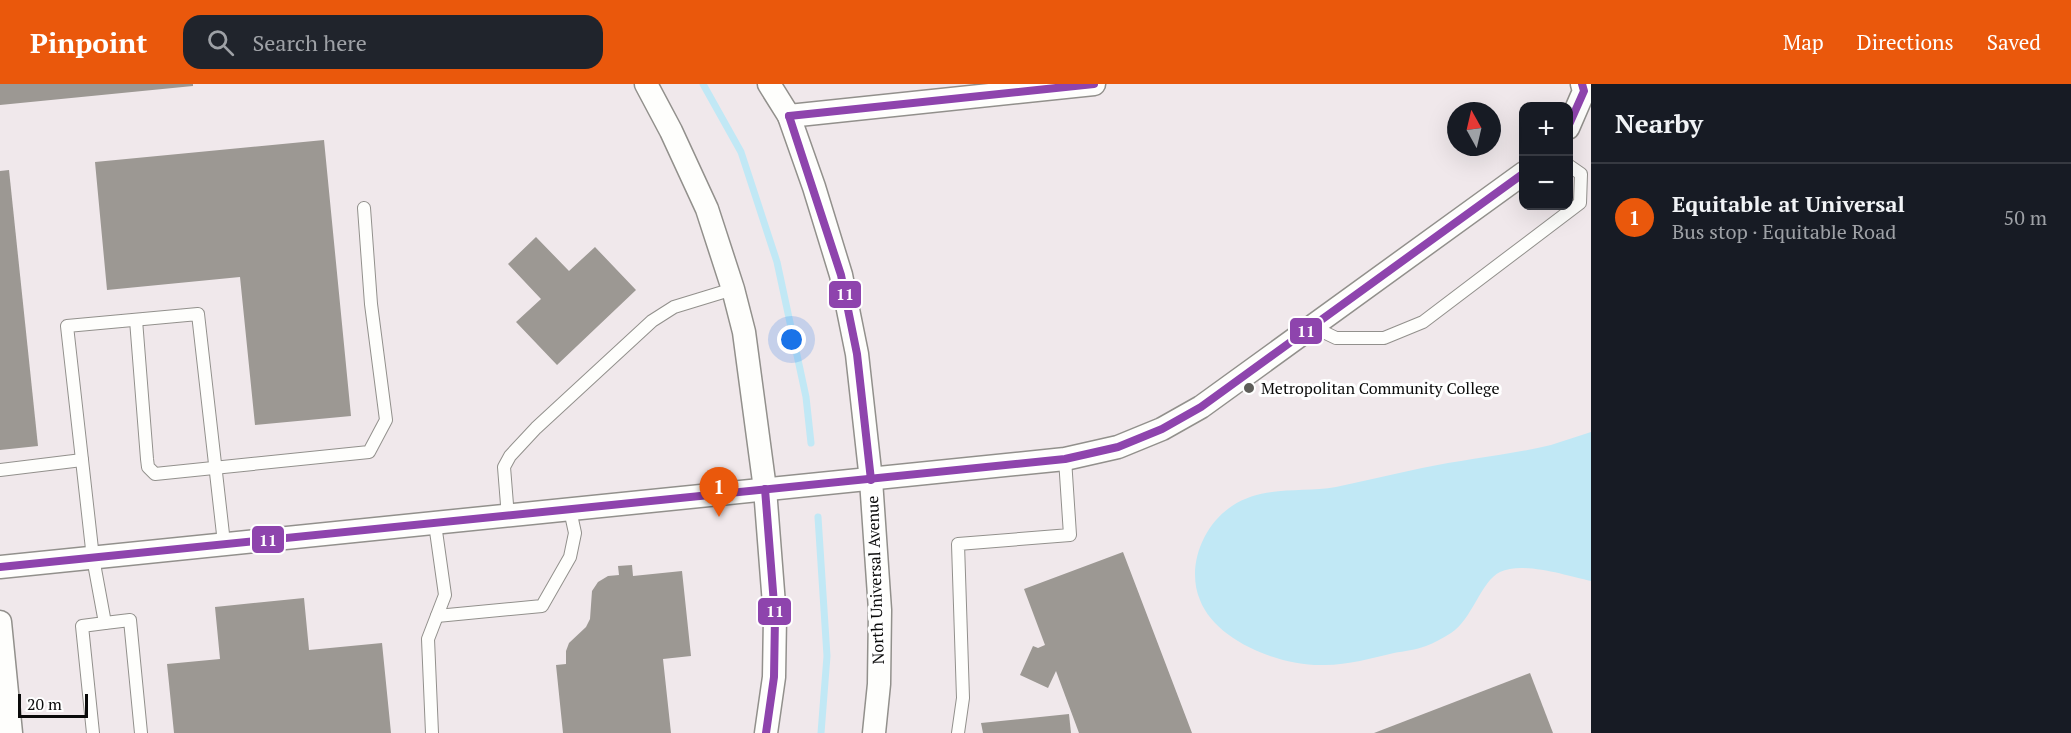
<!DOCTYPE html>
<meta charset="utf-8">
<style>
:root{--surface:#171b24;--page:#20242c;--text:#f1f3f6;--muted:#9ea1a6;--line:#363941;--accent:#ea580c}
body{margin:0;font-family:"PT Serif",serif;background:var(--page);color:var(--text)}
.controls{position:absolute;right:18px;top:18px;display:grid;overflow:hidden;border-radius:12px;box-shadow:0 6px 24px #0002}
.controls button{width:54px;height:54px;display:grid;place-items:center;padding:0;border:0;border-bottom:2px solid var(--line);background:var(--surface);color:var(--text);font:30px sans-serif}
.compass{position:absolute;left:1447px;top:18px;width:54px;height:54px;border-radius:50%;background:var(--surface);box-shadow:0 6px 24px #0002;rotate:352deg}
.scale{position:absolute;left:18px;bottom:15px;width:70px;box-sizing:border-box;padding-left:6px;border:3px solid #0a0a0a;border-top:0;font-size:16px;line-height:21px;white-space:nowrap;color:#0a0a0a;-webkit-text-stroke:4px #fff;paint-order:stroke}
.you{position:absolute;left:792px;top:256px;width:21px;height:21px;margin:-15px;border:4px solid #fff;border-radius:50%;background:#1a73e8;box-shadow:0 0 0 9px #1a73e833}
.badge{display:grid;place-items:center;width:39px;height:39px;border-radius:50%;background:var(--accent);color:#fff;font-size:20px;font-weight:700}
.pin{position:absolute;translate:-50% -50px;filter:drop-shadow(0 2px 3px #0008)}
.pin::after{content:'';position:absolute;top:32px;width:21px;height:18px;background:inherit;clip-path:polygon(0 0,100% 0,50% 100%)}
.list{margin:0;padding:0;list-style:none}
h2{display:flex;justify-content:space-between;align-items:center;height:78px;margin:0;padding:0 24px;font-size:26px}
h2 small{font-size:20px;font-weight:400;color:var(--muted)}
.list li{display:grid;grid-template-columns:39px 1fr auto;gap:18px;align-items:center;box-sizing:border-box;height:108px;padding:0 24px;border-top:2px solid var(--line)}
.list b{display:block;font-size:22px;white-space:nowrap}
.list p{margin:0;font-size:20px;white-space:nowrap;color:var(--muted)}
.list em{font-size:20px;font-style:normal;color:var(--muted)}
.icon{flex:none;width:33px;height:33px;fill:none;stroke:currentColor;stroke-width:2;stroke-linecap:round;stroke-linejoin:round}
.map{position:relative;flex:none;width:1591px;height:649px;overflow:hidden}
header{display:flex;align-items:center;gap:36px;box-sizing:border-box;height:84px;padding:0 30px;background:var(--accent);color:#fff}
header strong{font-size:28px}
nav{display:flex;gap:33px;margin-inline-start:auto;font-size:21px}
.search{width:420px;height:54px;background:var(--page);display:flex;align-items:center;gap:15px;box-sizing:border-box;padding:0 21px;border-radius:18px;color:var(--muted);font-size:22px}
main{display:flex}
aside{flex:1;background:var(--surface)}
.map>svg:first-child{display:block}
.industrial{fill:#f0e8eb;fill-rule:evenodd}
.water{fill:#c1e8f5}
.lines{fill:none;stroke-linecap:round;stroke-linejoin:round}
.stream{stroke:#c1e8f5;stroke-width:7}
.building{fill:#9c9893}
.service-casing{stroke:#92908c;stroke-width:14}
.minor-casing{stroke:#92908c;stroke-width:25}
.service{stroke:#fefefc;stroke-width:12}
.minor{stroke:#fefefc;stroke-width:22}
.bus-1-casing{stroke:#fff;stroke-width:12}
.bus-1{stroke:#8e44ad;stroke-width:8}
.poi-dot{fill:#5e5d59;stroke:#fff;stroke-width:2}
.labels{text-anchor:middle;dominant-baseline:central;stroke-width:6;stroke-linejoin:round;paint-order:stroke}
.poi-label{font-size:16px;fill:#0a0a0a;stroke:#fff;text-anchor:start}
.street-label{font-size:16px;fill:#0a0a0a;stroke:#fff}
.line-badge{stroke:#fff;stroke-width:2}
.badge-label{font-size:16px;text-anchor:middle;font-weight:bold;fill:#fff}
</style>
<header>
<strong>Pinpoint</strong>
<div class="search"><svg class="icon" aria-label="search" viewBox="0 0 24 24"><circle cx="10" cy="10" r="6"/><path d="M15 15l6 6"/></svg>Search here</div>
<nav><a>Map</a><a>Directions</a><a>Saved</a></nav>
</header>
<main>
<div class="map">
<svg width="1591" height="649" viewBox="0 0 1591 649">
<rect width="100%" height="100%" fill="#faf6ed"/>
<path class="industrial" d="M 0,0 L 1591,0 L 1591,649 L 0,649 ZM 1524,22 L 1568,22 L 1568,122 L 1524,122 ZM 1456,27 L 1492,27 L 1492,63 L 1456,63 Z"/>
<path class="water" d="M 1591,348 L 1591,497 C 1567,492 1523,477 1500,488 C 1481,497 1472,536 1451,549 C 1443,554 1434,559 1426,562 C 1416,566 1404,567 1394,569 C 1372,574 1348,581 1325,581 C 1283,583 1216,558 1200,516 C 1186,483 1203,441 1232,422 C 1263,401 1301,409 1336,403 C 1365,397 1393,390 1422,384 C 1465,375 1509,371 1551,361 C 1564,357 1578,352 1591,348 Z"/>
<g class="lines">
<g class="stream">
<path d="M 703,0 L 741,68 L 777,178 L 806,313 L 811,359"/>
<path d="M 818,433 L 827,572 L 821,649"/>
</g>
</g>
<g class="building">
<path d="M 0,0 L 193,0 L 193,2 L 0,21 Z"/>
<path d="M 324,56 L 351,332 L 255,341 L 240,193 L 107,206 L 95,78 Z"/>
<path d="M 9,86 L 38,362 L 0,366 L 0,87 Z"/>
<path d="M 536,153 L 569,187 L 595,163 L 636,206 L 557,281 L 516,238 L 541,215 L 508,180 Z"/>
<path d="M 1123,468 L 1192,649 L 1079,649 L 1056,587 L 1048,604 L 1020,591 L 1033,562 L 1038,564 L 1045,561 L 1024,505 Z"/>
<path d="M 632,481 L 633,492 L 682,487 L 691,572 L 663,575 L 671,649 L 563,649 L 556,581 L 566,580 L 566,567 L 569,559 L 586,543 L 590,535 L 592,507 L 598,498 L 608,492 L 619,491 L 618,482 Z"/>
<path d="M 304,514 L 309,566 L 382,559 L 391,649 L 174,649 L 167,580 L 220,575 L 215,523 Z"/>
<path d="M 1530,589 L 1553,649 L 1374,649 Z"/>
<path d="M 1069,630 L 1071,649 L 983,649 L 981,639 Z"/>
</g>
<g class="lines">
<g class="service-casing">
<g id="service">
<path d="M 136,236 L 147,375 L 148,383 L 155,390 L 369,368 L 386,336 L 371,220 L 364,124"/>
<path d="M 1313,243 L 1336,254 L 1384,254 L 1423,238 L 1580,119 L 1581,90 L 1568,81"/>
<path d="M 0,386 L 82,376"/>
<path d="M 508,433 L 504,383 L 510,372 L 536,344 L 652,237 L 674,223 L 733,205"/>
<path d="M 437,532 L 542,522 L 570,473 L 575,449 L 570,426"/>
<path d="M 105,539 L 130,536 L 141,649"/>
<path d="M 93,649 L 82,542 L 105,539 L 93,474 L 67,242 L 198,230 L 224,459"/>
<path d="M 432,649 L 428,555 L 445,511 L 435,440"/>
<path d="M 958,649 L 963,614 L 958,460 L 1070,451 L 1065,375"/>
</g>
</g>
<g class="minor-casing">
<g id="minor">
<path d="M 646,0 L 671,47 L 707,125 L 733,205 L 744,248 L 765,405 L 775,533 L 774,593 L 766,649"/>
<path d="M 769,0 L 789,32 L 814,103 L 841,191 L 857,270 L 871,396 L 880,526 L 879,600 L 874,649"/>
<path d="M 789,32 L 1094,0"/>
<path d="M 1568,44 L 1584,7 L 1582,0"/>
<path d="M 0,483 L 1065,375 L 1118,363 L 1162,345 L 1201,323 L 1524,89"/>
<path d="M 0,538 L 11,649"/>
</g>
</g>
<use href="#service" class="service"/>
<use href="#minor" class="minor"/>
<g class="bus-1-casing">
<g id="bus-1">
<path d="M 789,32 L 841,191 L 857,270 L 871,396"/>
<path d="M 789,32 L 1094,0"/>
<path d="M 1568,43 L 1584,7 L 1582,0"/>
<path d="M 765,405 L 775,533 L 774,593 L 766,649"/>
<path d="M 0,483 L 1065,375 L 1118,363 L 1162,345 L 1201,323 L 1524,89"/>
</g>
</g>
<use href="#bus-1" class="bus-1"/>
</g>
<circle class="poi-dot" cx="1249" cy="304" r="6"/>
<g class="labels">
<g class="poi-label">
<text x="1261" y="304">Metropolitan Community College</text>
</g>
<g class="street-label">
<text transform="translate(875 496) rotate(-92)">North Universal Avenue</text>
</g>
</g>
<g class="line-badge">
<rect x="828" y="196" width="34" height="29" rx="6" fill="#8e44ad"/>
<rect x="1289" y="233" width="34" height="28" rx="6" fill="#8e44ad"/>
<rect x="251" y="441" width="34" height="29" rx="6" fill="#8e44ad"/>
<rect x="757" y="513" width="35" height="29" rx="6" fill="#8e44ad"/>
</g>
<g class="badge-label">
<text x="845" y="216">11</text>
<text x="1306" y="253">11</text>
<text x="268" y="462">11</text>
<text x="775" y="533">11</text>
</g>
</svg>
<div class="controls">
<button>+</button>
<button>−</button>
</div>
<svg class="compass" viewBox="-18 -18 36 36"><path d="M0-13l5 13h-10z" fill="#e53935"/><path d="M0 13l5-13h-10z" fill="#9ea1a6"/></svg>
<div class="scale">20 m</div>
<div class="you"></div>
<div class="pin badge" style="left:719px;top:433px">1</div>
</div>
<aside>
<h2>Nearby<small></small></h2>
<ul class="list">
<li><span class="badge">1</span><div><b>Equitable at Universal</b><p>Bus stop · Equitable Road</p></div><em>50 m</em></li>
</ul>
</aside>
</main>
